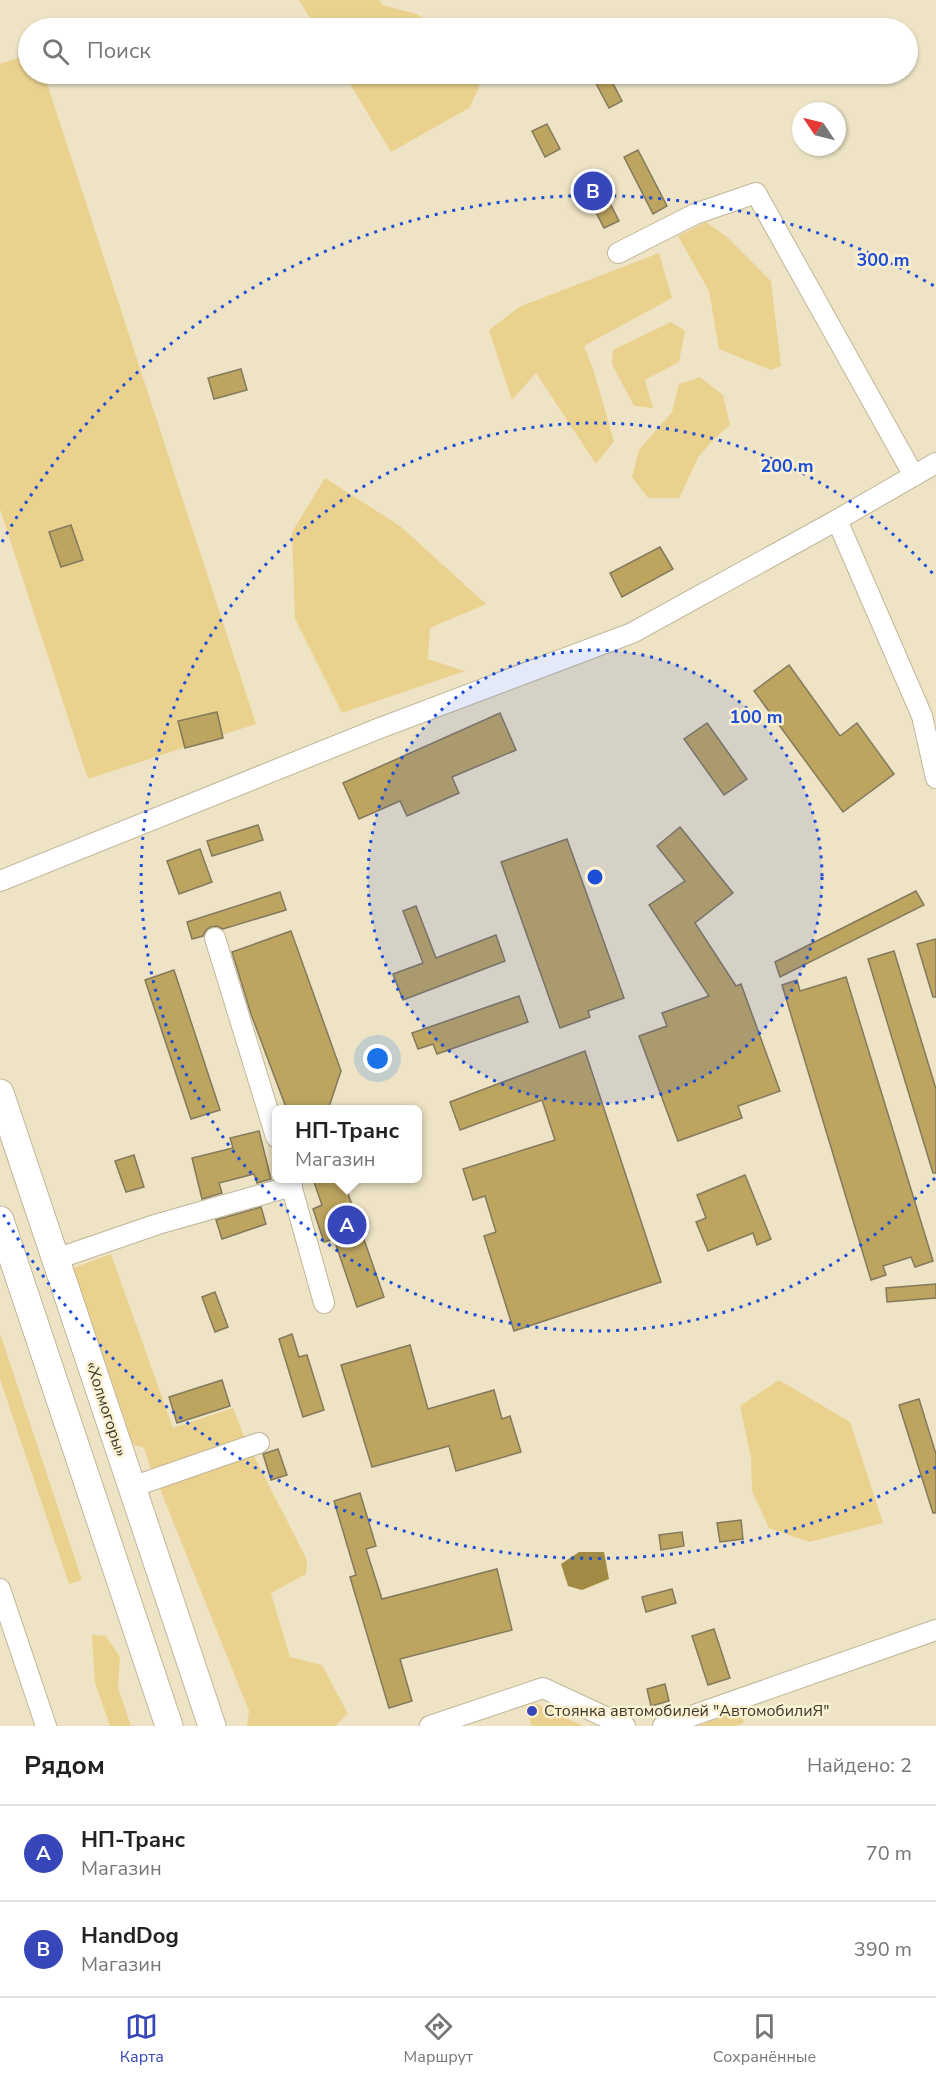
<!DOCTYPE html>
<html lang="ru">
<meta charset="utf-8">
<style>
:root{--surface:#fff;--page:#f2f2f2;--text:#222;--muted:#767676;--line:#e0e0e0;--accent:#3747ba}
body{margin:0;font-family:"Nunito Sans",sans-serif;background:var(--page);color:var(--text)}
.compass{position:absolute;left:792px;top:102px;width:54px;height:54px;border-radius:50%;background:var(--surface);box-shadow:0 2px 4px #0004;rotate:305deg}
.you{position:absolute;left:378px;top:1059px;width:21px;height:21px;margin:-15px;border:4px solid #fff;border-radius:50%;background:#1a73e8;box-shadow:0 0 0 9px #1a73e833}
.badge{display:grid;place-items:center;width:39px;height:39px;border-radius:50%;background:var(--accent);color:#fff;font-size:20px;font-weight:700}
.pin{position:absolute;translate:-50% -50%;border:3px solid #fff;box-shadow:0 2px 6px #0006}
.popup{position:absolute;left:272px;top:1105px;width:150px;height:78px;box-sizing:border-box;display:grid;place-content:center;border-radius:9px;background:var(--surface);filter:drop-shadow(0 2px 4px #0005);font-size:20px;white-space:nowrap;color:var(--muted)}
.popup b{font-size:22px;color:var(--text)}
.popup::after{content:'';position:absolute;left:50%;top:100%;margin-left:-12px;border:12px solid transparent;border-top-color:var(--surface)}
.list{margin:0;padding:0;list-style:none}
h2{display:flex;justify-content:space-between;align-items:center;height:78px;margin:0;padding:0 24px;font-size:26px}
h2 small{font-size:20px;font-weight:400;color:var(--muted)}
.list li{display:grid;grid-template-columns:39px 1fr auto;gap:18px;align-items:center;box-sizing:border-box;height:96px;padding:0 24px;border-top:2px solid var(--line)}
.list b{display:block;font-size:22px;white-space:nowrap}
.list p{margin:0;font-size:20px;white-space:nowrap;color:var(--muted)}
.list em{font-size:20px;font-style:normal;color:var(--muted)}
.icon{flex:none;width:33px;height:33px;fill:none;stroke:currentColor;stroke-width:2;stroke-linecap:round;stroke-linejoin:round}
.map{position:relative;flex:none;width:936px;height:1726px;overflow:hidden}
.search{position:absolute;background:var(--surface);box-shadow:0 2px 4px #0004;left:18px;right:18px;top:18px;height:66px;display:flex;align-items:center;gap:15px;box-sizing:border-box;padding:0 21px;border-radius:33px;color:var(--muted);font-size:22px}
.sheet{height:270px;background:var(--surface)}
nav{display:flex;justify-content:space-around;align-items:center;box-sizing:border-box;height:84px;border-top:2px solid var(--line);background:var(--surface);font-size:16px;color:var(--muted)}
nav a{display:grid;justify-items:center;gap:3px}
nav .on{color:var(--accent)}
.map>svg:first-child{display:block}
.green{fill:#ead28e}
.water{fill:#a18a43}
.building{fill:#bda55f;stroke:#83795d;stroke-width:1.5}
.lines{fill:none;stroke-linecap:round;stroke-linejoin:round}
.minor-casing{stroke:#c0b698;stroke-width:22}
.highway-casing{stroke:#c0b698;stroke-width:29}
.minor{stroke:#fff;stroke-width:20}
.highway{stroke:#fff;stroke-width:27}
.ring{fill:none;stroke:#1d4ed8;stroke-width:3;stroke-dasharray:3 6}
.poi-dot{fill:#3747ba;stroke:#fcf1d2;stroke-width:2}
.labels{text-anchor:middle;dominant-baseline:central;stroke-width:5;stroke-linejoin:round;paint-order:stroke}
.street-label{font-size:16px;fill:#3d392d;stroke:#fcf1d2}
.poi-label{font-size:16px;fill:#3d392d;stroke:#fcf1d2;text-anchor:start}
.centre{fill:#1d4ed8;stroke:#fcf1d2;stroke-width:3}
.ring-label{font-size:18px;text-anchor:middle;font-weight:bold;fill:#1d4ed8;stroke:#fcf1d2;stroke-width:5;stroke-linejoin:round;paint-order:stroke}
</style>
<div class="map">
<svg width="936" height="1726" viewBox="0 0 936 1726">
<rect width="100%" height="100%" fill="#eee4c5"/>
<g class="green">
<path d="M 299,0 L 380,0 L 382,5 L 417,14 L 436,28 L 316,28 Z"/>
<path d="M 28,54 L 28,74 L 44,74 L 256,724 L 88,779 L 0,509 L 0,64 Z"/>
<path d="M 344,74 L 482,74 L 478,90 L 469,108 L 391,152 Z"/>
<path d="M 706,222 L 727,237 L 771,281 L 781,366 L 771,370 L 719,349 L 709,291 L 678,236 Z"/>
<path d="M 659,253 L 672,298 L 584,346 L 594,372 L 614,441 L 596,464 L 536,373 L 512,400 L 489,330 L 519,307 Z"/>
<path d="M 671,322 L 685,331 L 679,362 L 645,380 L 653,408 L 634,406 L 612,364 L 613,350 Z"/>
<path d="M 700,377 L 723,395 L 730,425 L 715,438 L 699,456 L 679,498 L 648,498 L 632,477 L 639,450 L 672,412 L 679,384 Z"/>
<path d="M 325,478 L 400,526 L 486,604 L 430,628 L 428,659 L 465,671 L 342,713 L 295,619 L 292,532 Z"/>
<path d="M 111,1254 L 173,1428 L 233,1408 L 246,1442 L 153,1475 L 144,1448 L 130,1443 L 73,1268 Z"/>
<path d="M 0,1333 L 82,1580 L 69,1584 L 0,1379 Z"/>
<path d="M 779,1380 L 850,1422 L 883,1523 L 809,1542 L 769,1528 L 752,1491 L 751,1458 L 740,1406 Z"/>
<path d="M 251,1450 L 307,1560 L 306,1574 L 271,1593 L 290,1657 L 322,1665 L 348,1714 L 335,1726 L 247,1726 L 249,1711 L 158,1484 Z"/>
<path d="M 92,1635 L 106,1636 L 120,1657 L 118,1688 L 131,1726 L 110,1726 L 95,1683 Z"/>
<path d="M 535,1703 L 583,1726 L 532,1726 L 525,1707 Z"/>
<path d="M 739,1711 L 744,1723 L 735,1726 L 698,1726 Z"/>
</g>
<path class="water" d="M 579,1552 L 604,1552 L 609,1579 L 582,1590 L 568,1586 L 561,1564 Z"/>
<g class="building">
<path d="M 591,74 L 608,74 L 622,101 L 609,108 Z"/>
<path d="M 547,124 L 560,149 L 545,157 L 532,131 Z"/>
<path d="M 638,150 L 667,206 L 653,214 L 624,157 Z"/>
<path d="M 593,170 L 619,221 L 604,228 L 578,177 Z"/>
<path d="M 241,369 L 247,390 L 214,399 L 208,378 Z"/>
<path d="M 71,525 L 83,560 L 61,567 L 49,532 Z"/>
<path d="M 660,547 L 673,569 L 622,597 L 610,573 Z"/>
<path d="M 789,665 L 840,736 L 857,723 L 894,774 L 843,812 L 754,691 Z"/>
<path d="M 217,712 L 223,738 L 185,748 L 178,721 Z"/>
<path d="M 500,713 L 516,750 L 452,777 L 459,793 L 407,816 L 400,801 L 359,819 L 343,783 Z"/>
<path d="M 707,723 L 747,779 L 724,795 L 684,739 Z"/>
<path d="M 258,825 L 263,840 L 212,856 L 207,841 Z"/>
<path d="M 680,827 L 733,893 L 695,923 L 736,986 L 741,984 L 780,1091 L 738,1106 L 742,1118 L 678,1141 L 639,1036 L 667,1026 L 662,1013 L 709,996 L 649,905 L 685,881 L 657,846 Z"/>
<path d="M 567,839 L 624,998 L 588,1011 L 590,1017 L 560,1028 L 501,862 Z"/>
<path d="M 200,849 L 212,882 L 179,894 L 167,861 Z"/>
<path d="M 916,891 L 924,905 L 780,977 L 775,962 Z"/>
<path d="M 280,892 L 286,910 L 223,929 L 217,926 L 211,927 L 206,930 L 203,936 L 192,939 L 187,922 Z"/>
<path d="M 416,906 L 436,958 L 496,935 L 505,961 L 403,1000 L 393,974 L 423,963 L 403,911 Z"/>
<path d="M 291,931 L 341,1071 L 328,1110 L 287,1110 L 251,1014 L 232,952 Z"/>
<path d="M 936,939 L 936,997 L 933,997 L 917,944 Z"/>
<path d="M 894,951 L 936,1089 L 936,1173 L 933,1173 L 868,959 Z"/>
<path d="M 174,970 L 220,1110 L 191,1119 L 145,980 Z"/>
<path d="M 846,977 L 933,1261 L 915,1267 L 911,1257 L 883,1266 L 886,1275 L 871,1280 L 782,985 L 797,980 L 800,991 Z"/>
<path d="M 519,996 L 528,1022 L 437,1054 L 433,1044 L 418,1049 L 412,1033 Z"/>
<path d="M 585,1051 L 661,1282 L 514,1331 L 484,1236 L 496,1232 L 485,1196 L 473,1200 L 463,1169 L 555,1140 L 542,1100 L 460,1130 L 450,1102 Z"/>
<path d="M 259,1131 L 271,1179 L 257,1183 L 254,1174 L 219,1183 L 222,1193 L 202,1199 L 192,1158 L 233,1148 L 230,1138 Z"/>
<path d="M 134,1155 L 144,1187 L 126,1192 L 115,1161 Z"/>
<path d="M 745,1175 L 771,1239 L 757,1245 L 753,1233 L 708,1251 L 696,1222 L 706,1218 L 697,1195 Z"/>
<path d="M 313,1179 L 343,1179 L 384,1297 L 357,1307 L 334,1239 L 324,1242 L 313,1209 L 322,1205 Z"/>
<path d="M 261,1207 L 266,1224 L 222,1239 L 216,1220 Z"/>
<path d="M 936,1284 L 936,1298 L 887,1302 L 886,1288 Z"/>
<path d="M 215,1292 L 228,1327 L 215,1332 L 202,1297 Z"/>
<path d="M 292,1334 L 299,1357 L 307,1355 L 324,1410 L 303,1417 L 279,1339 Z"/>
<path d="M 410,1345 L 428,1409 L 494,1390 L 502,1419 L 510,1416 L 521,1452 L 456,1471 L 449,1446 L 372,1467 L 341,1365 Z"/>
<path d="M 222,1380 L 230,1406 L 177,1423 L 169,1397 Z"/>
<path d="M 919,1399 L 936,1454 L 936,1513 L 933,1513 L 899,1405 Z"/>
<path d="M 278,1449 L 287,1475 L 271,1480 L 263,1454 Z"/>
<path d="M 360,1493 L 376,1546 L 366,1549 L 382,1599 L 497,1569 L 512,1630 L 400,1659 L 412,1701 L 389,1708 L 350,1577 L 356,1575 L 334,1501 Z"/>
<path d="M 741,1520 L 743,1539 L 720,1542 L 717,1523 Z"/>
<path d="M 682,1532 L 684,1546 L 661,1550 L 659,1535 Z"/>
<path d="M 672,1589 L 676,1603 L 646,1612 L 642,1597 Z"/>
<path d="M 714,1629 L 730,1678 L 708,1685 L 692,1636 Z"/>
<path d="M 665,1684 L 669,1701 L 651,1706 L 647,1689 Z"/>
</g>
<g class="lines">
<g class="minor-casing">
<g id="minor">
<path d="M 618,253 L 695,214 L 756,193 L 914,476"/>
<path d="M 837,520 L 922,716 L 936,778"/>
<path d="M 0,881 L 380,728 L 632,633 L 837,520 L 936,463"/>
<path d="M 215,938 L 276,1137"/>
<path d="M 289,1178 L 324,1303"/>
<path d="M 56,1259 L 158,1224 L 292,1186"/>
<path d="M 132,1487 L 259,1443"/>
<path d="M 0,1589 L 46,1726"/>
<path d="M 430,1726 L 543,1688 L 625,1726"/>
<path d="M 663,1726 L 936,1630"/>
</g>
</g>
<g class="highway-casing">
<g id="highway">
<path d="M 0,1093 L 212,1726"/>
<path d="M 0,1220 L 169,1726"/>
</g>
</g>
<use href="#minor" class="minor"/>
<use href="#highway" class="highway"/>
</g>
<circle cx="595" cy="877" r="227" fill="#1d4ed8" fill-opacity=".12"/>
<g class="ring">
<circle cx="595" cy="877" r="227"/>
<path d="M935 1178A454 454 0 1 1 935 576"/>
<path d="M936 1467A681 681 0 0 1 2 1212M2 542A681 681 0 0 1 936 287"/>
</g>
<circle class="poi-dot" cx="532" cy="1711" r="6"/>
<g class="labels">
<g class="street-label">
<text transform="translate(106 1409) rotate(72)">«Холмогоры»</text>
</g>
<g class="poi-label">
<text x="544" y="1711">Стоянка автомобилей "АвтомобилиЯ"</text>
</g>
</g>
<circle cx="595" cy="877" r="9" class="centre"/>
<g class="ring-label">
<text x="883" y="266">300 m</text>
<text x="787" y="472">200 m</text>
<text x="756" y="723">100 m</text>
</g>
</svg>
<svg class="compass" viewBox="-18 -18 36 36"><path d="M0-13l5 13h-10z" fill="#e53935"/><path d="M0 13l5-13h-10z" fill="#767676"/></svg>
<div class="you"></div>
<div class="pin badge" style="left:347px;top:1225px">A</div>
<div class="popup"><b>НП-Транс</b>Магазин</div>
<div class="pin badge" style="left:593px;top:191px">B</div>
<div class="search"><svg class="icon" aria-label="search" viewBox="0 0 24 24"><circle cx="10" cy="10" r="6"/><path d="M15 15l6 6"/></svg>Поиск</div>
</div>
<section class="sheet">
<h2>Рядом<small>Найдено: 2</small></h2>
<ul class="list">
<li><span class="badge">A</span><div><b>НП-Транс</b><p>Магазин</p></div><em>70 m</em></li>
<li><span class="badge">B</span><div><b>HandDog</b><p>Магазин</p></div><em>390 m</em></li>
</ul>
</section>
<nav>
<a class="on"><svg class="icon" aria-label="map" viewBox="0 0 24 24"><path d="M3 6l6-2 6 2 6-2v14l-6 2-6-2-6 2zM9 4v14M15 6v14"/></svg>Карта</a>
<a><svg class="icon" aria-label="directions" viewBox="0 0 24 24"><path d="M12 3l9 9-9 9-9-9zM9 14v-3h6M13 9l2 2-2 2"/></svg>Маршрут</a>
<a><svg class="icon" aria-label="saved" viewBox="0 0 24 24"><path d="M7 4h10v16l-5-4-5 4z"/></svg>Сохранённые</a>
</nav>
